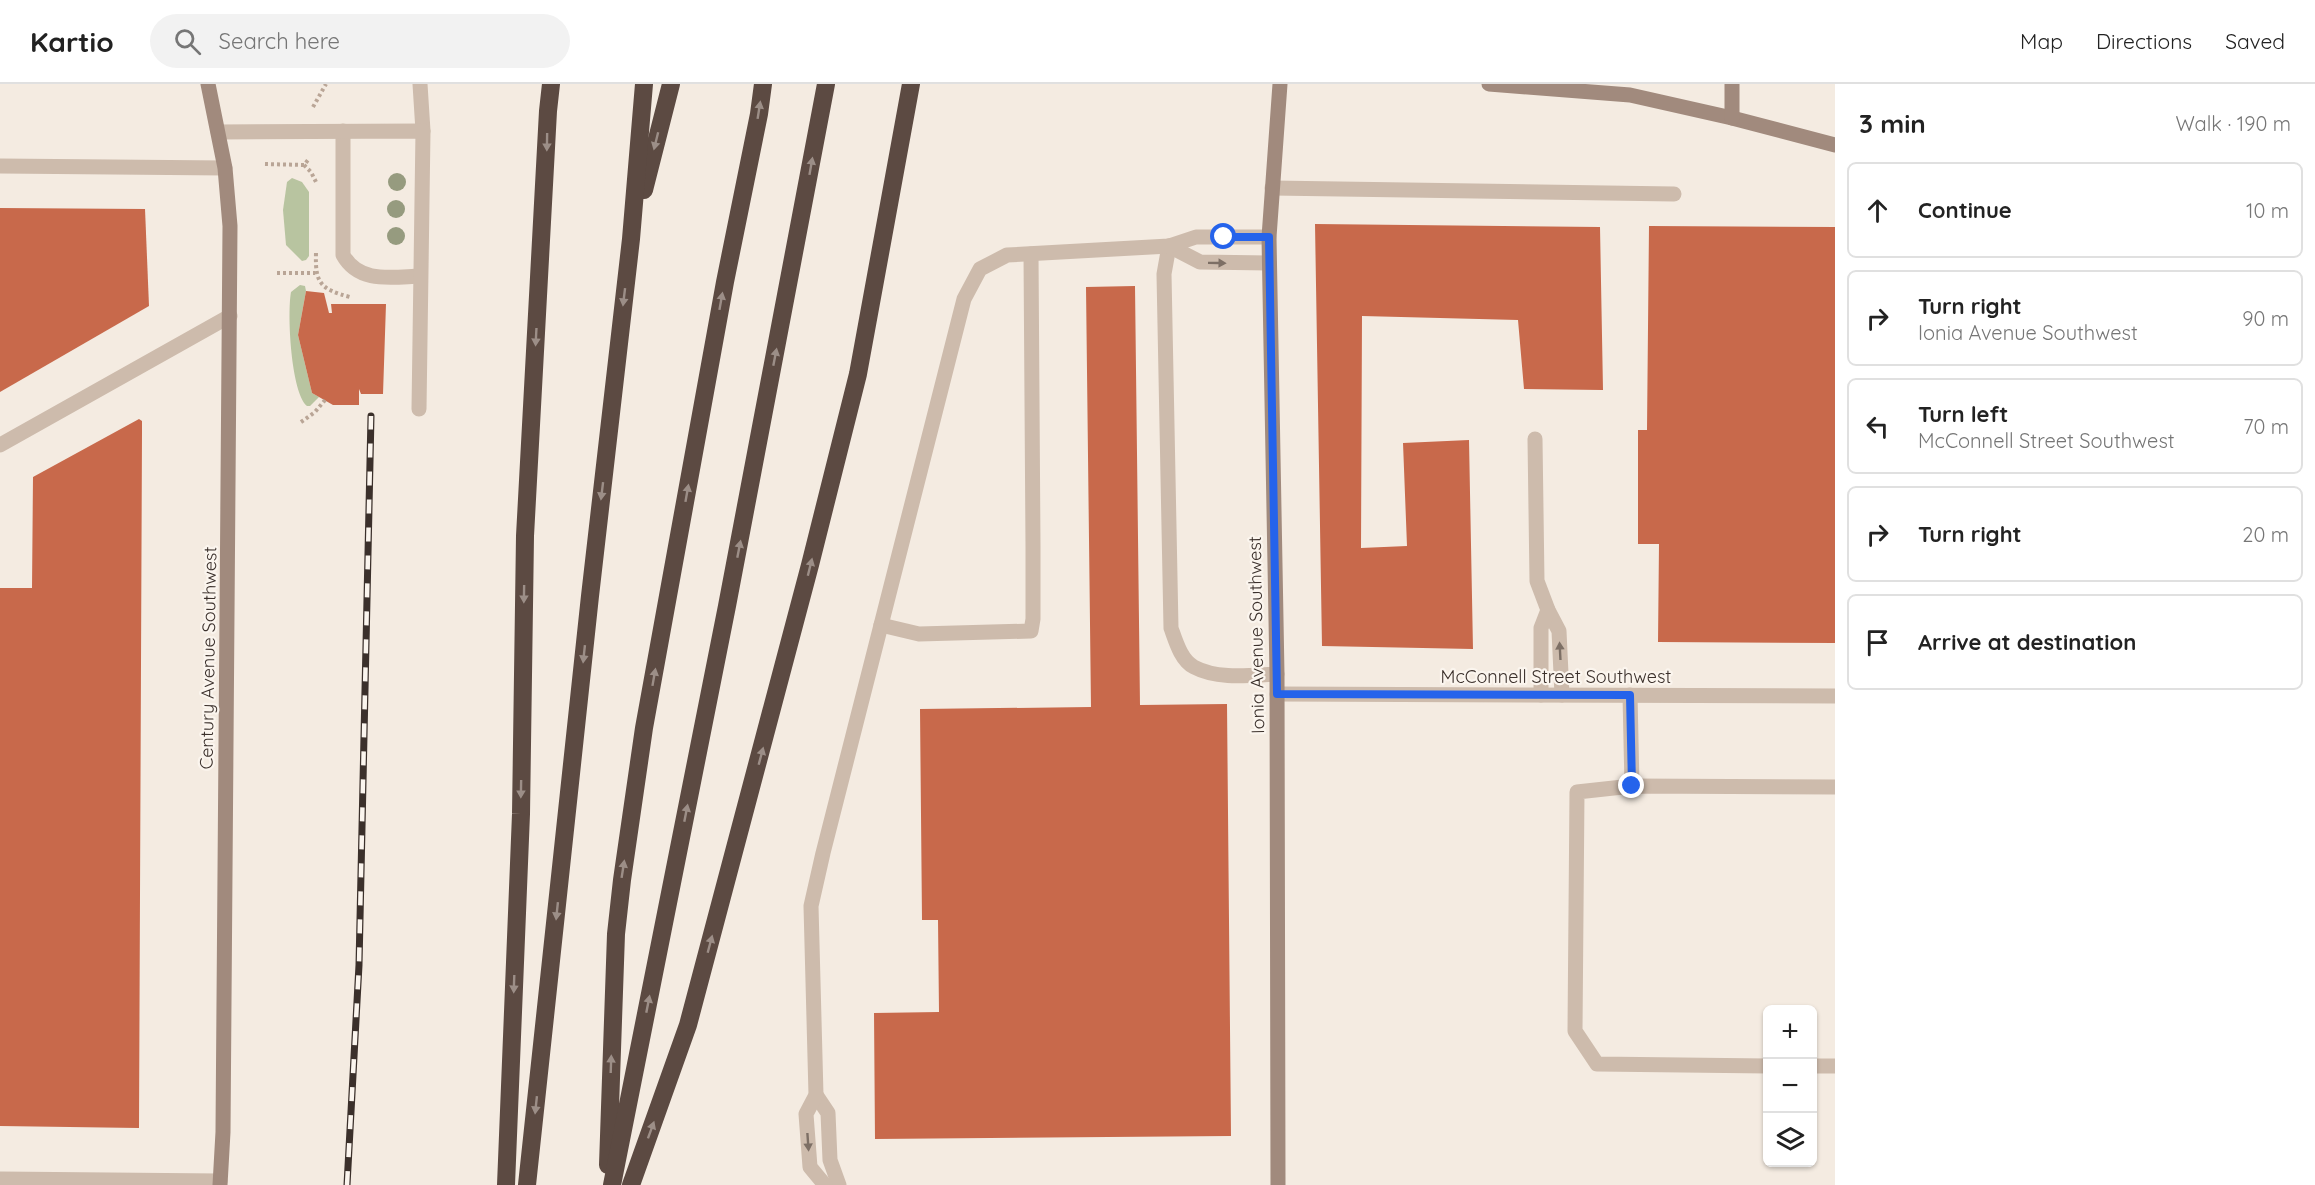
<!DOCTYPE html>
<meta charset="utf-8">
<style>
:root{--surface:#fff;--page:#f2f2f2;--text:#222;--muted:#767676;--line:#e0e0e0}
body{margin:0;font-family:Quicksand,sans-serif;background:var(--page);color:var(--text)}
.controls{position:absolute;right:18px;bottom:18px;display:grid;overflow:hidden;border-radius:9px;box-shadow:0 2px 4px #0004}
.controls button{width:54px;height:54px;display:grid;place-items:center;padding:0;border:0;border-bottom:2px solid var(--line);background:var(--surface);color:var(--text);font:30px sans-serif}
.stop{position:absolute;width:18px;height:18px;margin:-14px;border:4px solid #2563eb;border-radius:50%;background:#fff}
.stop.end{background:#2563eb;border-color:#fff;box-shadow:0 2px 6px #0008}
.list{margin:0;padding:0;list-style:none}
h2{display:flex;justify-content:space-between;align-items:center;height:78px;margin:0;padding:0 24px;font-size:26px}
h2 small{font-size:20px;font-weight:400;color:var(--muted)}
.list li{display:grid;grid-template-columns:39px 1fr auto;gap:18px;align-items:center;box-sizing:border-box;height:96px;margin:0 12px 12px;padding:0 12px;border:2px solid var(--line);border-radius:9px}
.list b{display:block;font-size:22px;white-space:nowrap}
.list p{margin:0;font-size:20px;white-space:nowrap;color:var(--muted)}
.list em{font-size:20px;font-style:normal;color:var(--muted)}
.icon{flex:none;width:33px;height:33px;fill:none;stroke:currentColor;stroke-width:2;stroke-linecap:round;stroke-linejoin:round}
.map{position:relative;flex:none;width:1835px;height:1101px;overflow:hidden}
header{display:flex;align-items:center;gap:36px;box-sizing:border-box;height:84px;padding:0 30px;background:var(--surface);border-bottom:2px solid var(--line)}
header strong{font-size:28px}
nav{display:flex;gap:33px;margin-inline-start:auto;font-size:21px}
.search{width:420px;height:54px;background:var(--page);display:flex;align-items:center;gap:15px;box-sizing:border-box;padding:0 21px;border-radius:33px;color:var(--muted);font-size:22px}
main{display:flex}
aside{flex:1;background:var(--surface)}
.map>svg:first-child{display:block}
.green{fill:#b8c4a0}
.building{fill:#c8694b}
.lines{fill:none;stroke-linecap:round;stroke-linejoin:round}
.path{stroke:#b9a596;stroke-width:4;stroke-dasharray:3 3;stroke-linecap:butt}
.lane{stroke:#cdbbac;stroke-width:15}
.street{stroke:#cdbbac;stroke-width:15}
.secondary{stroke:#a18a7d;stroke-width:15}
.highway{stroke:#5c4a42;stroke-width:18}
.rail-casing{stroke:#3b302b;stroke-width:7}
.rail{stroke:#fbf5ee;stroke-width:4.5;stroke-dasharray:14;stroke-linecap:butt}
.tree{fill:#969b7f}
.oneway{fill:#9c8e87}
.oneway2{fill:#7d6f65}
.route{stroke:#2563eb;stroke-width:8}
.labels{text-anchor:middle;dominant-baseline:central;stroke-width:4.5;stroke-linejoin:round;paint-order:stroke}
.street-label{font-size:18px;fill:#3b302b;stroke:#fbf5ee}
</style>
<header>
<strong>Kartio</strong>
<div class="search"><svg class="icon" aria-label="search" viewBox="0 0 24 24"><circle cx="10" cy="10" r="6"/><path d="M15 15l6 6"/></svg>Search here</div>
<nav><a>Map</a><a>Directions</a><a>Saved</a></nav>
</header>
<main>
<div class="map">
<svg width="1835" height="1101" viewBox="0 0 1835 1101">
<rect width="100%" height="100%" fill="#f4ebe1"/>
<g class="green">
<path d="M 292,94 L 302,98 L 309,108 L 309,172 L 306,176 L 302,177 L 286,161 L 283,126 L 287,98 Z"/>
<path d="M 300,201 L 305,202 L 306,207 L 298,251 L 312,309 L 319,313 L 310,322 L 307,322 C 291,308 287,230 291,208 Z"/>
</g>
<g class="building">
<path d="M 0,124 L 145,125 L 149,222 L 0,308 Z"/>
<path d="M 1315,140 L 1600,143 L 1603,306 L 1524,305 L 1518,236 L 1362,232 L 1361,464 L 1407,462 L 1403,359 L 1469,356 L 1473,565 L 1322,562 Z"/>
<path d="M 1649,142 L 1835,143 L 1835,559 L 1658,558 L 1659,460 L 1638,460 L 1638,346 L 1647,346 Z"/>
<path d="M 1135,202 L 1140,621 L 1227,620 L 1231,1052 L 875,1055 L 874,929 L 939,928 L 938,836 L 922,836 L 920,625 L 1091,623 L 1086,203 Z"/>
<path d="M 306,207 L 324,209 L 329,229 L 332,229 L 331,220 L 386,220 L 383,310 L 361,310 L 359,305 L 359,321 L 333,321 L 312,309 L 298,251 Z"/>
<path d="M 139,335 L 142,337 L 142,348 L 139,1044 L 0,1042 L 0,504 L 32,504 L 33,393 Z"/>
</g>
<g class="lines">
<g class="path">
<path d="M 313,23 L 326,0"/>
<path d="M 265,80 L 304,81 L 308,76"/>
<path d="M 304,81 L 311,88 L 316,98"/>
<path d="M 316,169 C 315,199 320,205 350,213"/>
<path d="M 277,189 L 315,189"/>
<path d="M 301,338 L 315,328 L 325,316"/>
</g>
<g class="lane">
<path d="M 420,0 L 423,47"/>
<path d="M 343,47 L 343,171 C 359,200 392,193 420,192"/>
<path d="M 218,48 L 423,47 L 419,325"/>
<path d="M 0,82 L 225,84"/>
<path d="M 1272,104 L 1674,110"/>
<path d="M 1169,162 L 1164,190 L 1171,544 C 1176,558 1181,576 1194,583 C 1218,596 1252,591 1277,590"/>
<path d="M 1169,162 L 1200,178 L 1269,179"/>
<path d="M 1535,355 L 1537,497 L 1548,526 L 1559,547 L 1562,611"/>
<path d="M 0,361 L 230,232"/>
<path d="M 881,541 L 919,550 L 1031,547 L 1033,535 L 1033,463 L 1031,170"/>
<path d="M 1541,611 L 1541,544 L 1548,526"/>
<path d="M 1630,611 L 1632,702"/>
<path d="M 1768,982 L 1597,980 L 1575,947 L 1577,708 L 1632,702 L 1835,703"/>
<path d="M 1812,982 L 1835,982"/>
<path d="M 816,1011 L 828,1029 L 830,1076 L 839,1101"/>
<path d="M 825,1101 L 810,1083 L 806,1030 L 816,1011 L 811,822 L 823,769 L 964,215 L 980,185 L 1007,171 L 1169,162 L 1196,153 L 1269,153"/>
</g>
<g class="street">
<path d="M 1277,610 L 1835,612"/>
<path d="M 0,1095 L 220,1097"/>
</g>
<g class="secondary">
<path d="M 208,0 L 225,84 L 230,142 L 223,1048 L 220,1101"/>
<path d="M 1489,0 L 1630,11 L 1732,34 L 1835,61"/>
<path d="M 1732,0 L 1732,34"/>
<path d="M 1278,1101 L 1277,590 L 1269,153 L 1280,0"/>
</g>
<g class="highway">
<path d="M 644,106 L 671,0"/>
<path d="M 608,1081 L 616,850 L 622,796 L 644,644 L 725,198 L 759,30 L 763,0"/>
<path d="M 506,1101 L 521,730 L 525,452 L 548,27 L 551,0"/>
<path d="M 527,1101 L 590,512 L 631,155 L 644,0"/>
<path d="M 612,1101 L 727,522 L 826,0"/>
<path d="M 631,1101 L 688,941 L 810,481 L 858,290 L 911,0"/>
</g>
<g class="rail-casing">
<path id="rail" d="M 347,1101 L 359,881 L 371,332"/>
</g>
<use href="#rail" class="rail"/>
</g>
<g class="tree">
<circle cx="397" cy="98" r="9"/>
<circle cx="396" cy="125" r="9"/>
<circle cx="396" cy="152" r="9"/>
</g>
<defs><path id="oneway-solid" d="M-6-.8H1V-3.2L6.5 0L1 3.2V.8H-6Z" transform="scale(1.5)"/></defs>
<g class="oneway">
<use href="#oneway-solid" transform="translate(759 26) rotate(-81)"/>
<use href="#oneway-solid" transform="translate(656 57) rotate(104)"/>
<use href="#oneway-solid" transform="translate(547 58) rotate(91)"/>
<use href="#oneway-solid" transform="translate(811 82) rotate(-80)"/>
<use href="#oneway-solid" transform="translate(624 213) rotate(97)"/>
<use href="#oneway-solid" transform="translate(721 217) rotate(-80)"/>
<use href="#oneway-solid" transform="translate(536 253) rotate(93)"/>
<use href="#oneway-solid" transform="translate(775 273) rotate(-79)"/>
<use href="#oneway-solid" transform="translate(602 407) rotate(97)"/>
<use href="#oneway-solid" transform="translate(687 409) rotate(-80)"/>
<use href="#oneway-solid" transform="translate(739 465) rotate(-79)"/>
<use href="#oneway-solid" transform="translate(810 483) rotate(-76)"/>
<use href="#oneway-solid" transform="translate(524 510) rotate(91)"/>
<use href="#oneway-solid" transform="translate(584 570) rotate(96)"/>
<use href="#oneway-solid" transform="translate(654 593) rotate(-80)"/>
<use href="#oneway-solid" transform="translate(761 672) rotate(-75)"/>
<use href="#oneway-solid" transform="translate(521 705) rotate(91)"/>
<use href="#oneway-solid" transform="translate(686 729) rotate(-79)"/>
<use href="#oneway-solid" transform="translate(623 785) rotate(-81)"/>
<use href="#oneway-solid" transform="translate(557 827) rotate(96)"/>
<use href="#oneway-solid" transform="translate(710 860) rotate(-75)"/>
<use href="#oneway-solid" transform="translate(514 900) rotate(92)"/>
<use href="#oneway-solid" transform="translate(648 920) rotate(-79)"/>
<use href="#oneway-solid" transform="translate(611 980) rotate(-88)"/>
<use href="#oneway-solid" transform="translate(536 1021) rotate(96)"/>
<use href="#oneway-solid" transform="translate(651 1046) rotate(-70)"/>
</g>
<g class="oneway2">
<use href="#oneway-solid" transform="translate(1217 179) rotate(1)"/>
<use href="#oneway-solid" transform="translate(1560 567) rotate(-93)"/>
<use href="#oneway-solid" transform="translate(808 1058) rotate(86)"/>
</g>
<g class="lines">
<path class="route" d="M 1224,153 L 1269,153 L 1277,610 L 1630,611 L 1632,702"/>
</g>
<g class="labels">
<g class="street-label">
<text transform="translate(1256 551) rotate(-91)">Ionia Avenue Southwest</text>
<text transform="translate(208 574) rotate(-89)">Century Avenue Southwest</text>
<text x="1556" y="592">McConnell Street Southwest</text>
</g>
</g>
</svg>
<div class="controls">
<button>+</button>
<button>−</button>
<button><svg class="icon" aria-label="layers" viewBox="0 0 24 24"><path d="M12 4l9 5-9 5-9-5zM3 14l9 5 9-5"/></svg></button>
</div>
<div class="stop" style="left:1224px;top:153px"></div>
<div class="stop end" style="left:1632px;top:702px"></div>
</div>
<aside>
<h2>3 min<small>Walk · 190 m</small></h2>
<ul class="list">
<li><svg class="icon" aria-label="ahead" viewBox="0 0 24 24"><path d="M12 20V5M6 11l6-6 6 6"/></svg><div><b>Continue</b></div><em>10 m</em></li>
<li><svg class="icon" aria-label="right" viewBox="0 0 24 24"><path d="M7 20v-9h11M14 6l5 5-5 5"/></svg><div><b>Turn right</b><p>Ionia Avenue Southwest</p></div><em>90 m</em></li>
<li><svg class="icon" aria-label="left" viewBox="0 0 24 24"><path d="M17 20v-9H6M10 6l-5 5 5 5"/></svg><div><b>Turn left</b><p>McConnell Street Southwest</p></div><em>70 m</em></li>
<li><svg class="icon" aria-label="right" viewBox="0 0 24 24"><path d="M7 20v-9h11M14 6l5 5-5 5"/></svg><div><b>Turn right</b></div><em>20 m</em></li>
<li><svg class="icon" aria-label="arrive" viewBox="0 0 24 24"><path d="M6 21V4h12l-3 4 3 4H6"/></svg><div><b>Arrive at destination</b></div></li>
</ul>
</aside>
</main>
